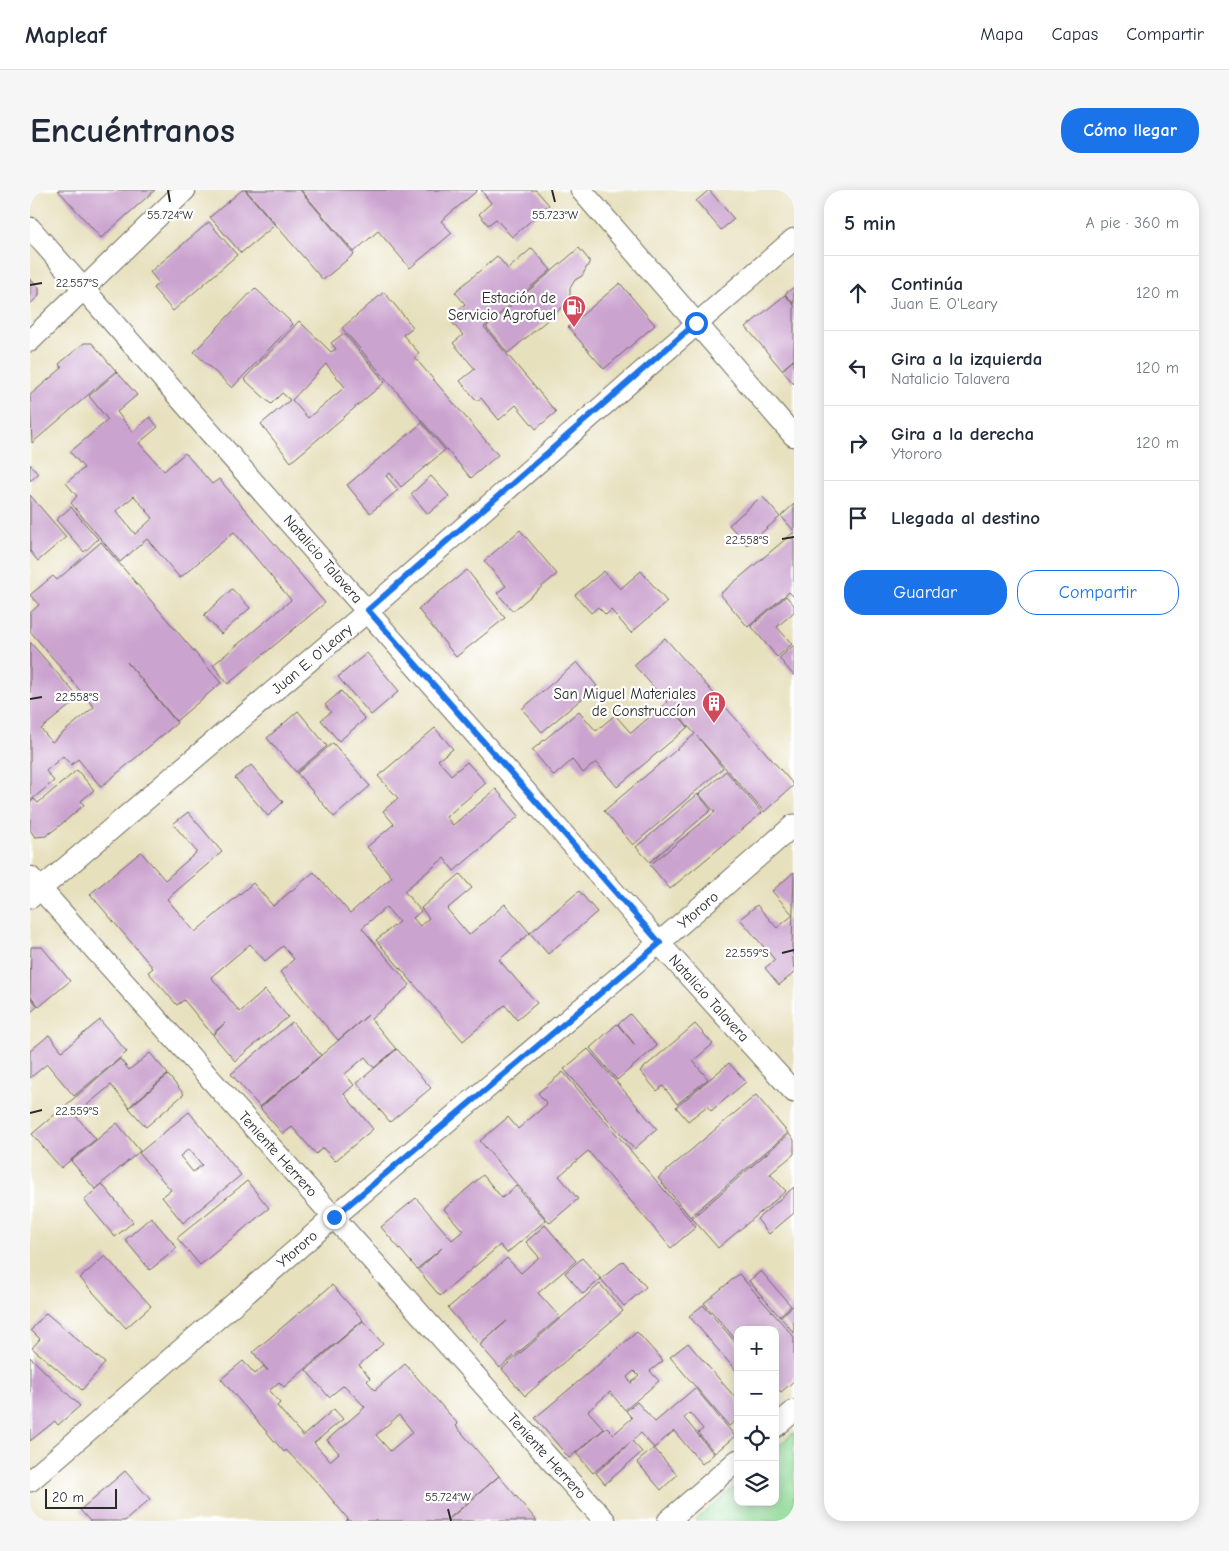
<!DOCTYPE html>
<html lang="es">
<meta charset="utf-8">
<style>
:root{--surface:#fff;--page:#f6f6f7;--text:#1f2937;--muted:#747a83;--line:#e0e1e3;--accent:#1a73e8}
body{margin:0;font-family:"Comic Neue",sans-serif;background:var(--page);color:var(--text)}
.controls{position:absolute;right:15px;bottom:15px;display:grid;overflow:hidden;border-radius:10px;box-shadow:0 2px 12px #0003}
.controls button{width:45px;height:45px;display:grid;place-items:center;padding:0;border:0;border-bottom:1px solid var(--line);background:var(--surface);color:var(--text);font:25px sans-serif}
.scale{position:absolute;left:15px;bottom:12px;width:72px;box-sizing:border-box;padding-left:5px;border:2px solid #2b2b2b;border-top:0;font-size:14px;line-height:18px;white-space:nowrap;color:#2b2b2b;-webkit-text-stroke:4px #fff;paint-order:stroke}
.stop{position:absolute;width:15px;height:15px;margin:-11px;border:4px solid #1a73e8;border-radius:50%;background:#fff}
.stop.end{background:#1a73e8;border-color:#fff;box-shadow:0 1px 5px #0008}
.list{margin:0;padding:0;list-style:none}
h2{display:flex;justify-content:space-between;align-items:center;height:65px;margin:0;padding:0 20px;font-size:21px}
h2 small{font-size:16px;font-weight:400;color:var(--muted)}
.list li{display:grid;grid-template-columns:32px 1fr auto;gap:15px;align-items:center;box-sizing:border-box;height:75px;padding:0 20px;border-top:1px solid var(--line)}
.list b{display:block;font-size:19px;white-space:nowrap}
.list p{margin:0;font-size:16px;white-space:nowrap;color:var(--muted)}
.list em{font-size:16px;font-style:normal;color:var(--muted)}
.actions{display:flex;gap:10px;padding:15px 20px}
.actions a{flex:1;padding:11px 0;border:1px solid var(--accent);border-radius:20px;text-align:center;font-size:18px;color:var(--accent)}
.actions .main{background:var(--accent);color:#fff}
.icon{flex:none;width:28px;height:28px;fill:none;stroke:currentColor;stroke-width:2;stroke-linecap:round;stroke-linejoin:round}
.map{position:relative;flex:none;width:764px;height:1331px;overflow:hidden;border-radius:20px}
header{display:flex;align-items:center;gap:30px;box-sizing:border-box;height:70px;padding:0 25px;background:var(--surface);border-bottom:1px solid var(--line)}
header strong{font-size:24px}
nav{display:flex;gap:28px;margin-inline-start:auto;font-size:18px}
.intro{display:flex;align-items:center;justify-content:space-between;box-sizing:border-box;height:120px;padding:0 30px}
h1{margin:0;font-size:35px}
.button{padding:12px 22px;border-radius:20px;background:var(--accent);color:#fff;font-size:18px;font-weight:700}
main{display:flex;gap:30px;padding:0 30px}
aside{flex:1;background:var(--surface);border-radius:20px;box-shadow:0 2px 12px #0003}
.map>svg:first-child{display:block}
.green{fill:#8fda96;stroke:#5d8260}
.building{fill:#cba3cf;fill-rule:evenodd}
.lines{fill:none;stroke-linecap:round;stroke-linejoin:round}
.minor-casing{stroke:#6d6a5e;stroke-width:23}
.minor{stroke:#fff;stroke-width:21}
.route{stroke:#1a73e8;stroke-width:6}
.ticks{fill:none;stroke:#2b2b2b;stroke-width:2}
.labels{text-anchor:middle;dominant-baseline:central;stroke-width:4.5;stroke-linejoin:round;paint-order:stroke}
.poi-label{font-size:15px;fill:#2b2b2b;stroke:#fff;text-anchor:end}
.street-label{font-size:15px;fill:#2b2b2b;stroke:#fff}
.ticks-label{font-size:12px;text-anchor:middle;fill:#2b2b2b;stroke:#fff;stroke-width:4.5;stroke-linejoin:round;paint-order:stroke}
</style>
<header>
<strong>Mapleaf</strong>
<nav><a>Mapa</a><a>Capas</a><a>Compartir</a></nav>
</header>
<div class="intro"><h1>Encuéntranos</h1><a class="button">Cómo llegar</a></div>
<main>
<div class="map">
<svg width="764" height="1331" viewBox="0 0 764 1331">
<rect width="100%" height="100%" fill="#fff"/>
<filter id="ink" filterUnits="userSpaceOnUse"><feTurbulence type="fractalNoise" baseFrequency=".02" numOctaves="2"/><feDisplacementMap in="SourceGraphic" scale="10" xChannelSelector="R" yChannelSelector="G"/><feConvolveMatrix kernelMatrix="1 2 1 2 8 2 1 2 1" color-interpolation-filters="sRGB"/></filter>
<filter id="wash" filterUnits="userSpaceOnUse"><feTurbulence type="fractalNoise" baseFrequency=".0096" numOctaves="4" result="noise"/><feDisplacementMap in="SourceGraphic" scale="20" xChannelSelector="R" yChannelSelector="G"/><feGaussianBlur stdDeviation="1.12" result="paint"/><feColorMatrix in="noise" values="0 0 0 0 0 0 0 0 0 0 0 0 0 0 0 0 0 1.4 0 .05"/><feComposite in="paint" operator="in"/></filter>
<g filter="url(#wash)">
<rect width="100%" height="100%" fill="#e7e0bd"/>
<path class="green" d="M 764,1242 L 764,1331 L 665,1331 L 708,1293 L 708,1312 L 745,1312 L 745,1259 Z"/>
<g id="blocks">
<g class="building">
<path d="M 28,0 L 125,0 L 71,48 Z"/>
<path d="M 212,0 L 215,0 L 245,35 L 211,63 L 180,27 Z"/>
<path d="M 216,0 L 270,0 L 324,64 L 293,90 Z"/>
<path d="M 271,0 L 448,0 L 411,31 L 422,43 L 380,78 L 348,41 L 324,62 Z"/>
<path d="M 451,0 L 506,0 L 519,15 L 482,47 L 466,29 L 458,35 L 449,24 L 461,13 Z"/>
<path d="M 679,0 L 704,29 L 691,40 L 666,11 Z"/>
<path d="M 179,32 L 207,65 L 143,121 L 123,98 L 129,93 L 120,82 Z"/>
<path d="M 502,58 L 521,80 L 454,137 L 526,222 L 506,239 L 486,215 L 469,230 L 451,208 L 447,211 L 430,191 L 445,179 L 423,153 L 433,145 L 418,128 L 435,114 L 425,102 L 467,66 L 478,79 Z"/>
<path d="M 549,58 L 559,70 L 559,73 L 552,86 L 545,90 L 540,98 L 540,111 L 478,163 L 456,137 Z"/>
<path d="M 0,89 L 9,98 L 9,106 L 0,114 Z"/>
<path d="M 590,93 L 625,135 L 574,179 L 538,137 Z"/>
<path d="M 764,97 L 764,114 L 755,104 Z"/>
<path d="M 225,98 L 263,134 L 202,198 L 164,162 Z"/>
<path d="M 354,102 L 383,137 L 373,145 L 389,163 L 385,168 L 468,265 L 441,288 L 312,138 Z"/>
<path d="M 755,105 L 764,115 L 764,169 L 752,180 L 716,137 Z"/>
<path d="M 269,131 L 301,162 L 306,159 L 301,153 L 314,143 L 355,192 L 261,272 L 231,234 L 260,210 L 252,203 L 241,214 L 214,189 ZM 296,174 L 315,197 L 278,228 L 262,210 Z"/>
<path d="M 54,153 L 62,153 L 86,181 L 2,253 L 0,205 L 32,178 L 29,174 Z"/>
<path d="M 764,170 L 764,194 L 752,180 Z"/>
<path d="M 87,182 L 107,205 L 87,222 L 103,242 L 120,227 L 128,237 L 109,253 L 134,281 L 155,263 L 182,294 L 189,289 L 295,413 L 198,494 L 183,475 L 261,410 L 204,342 L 150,388 L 117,349 L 90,372 L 41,313 L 47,306 L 36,293 L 54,278 L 40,262 L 78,230 L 59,206 ZM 104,306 L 123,328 L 105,344 L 86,321 Z"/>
<path d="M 392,233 L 415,260 L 371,297 L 360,283 L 356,286 L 368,300 L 340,323 L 317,295 Z"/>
<path d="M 0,274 L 8,284 L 0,291 Z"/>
<path d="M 401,286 L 419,306 L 398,324 L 381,304 Z"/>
<path d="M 0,305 L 36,347 L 8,371 L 0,361 Z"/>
<path d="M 732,306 L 750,327 L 717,355 L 699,335 Z"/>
<path d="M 764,314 L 764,341 L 751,326 Z"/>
<path d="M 41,317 L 68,349 L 54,362 L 26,330 Z"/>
<path d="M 490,340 L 527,384 L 483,421 L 467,403 L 476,396 L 454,371 Z"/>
<path d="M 764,342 L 764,407 L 759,402 L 718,437 L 690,404 Z"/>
<path d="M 71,352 L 191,493 L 146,531 L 97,472 L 147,533 L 71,597 L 48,569 L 41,575 L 33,566 L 16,581 L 24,591 L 0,611 L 0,452 L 49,508 L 11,539 L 22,552 L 64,517 L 0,441 L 0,423 L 9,415 L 0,405 L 23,386 L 27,390 Z"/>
<path d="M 437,380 L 475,428 L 426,467 L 388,419 Z"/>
<path d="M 574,381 L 590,399 L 611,381 L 637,412 L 601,443 L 581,420 L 576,425 L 568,417 L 561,423 L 545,405 Z"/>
<path d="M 202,399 L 220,418 L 191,444 L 174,425 Z"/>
<path d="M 756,406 L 764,415 L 764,422 L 747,437 L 762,454 L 747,467 L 721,436 Z"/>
<path d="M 635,448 L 764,595 L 734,622 L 667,546 L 693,578 L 603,655 L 574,621 L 665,544 L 648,525 L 658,537 L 587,597 L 566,572 L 553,583 L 542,570 L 524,586 L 502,560 L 549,521 L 566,541 L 585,525 L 601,543 L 637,512 L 604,475 Z"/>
<path d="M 764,455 L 764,486 L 749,468 Z"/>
<path d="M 337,463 L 369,501 L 341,525 L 308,487 Z"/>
<path d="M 547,472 L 567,496 L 512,542 L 492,519 Z"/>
<path d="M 311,501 L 335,529 L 309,551 L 291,530 L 301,522 L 295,515 Z"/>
<path d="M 268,521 L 297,556 L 266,582 L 237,548 Z"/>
<path d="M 405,538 L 423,559 L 408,570 L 421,585 L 437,572 L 456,593 L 416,627 L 423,635 L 466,599 L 489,626 L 424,681 L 414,668 L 374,701 L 391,721 L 383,728 L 390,736 L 399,728 L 391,718 L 430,684 L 442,698 L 417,719 L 439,745 L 475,714 L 500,743 L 469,770 L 507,813 L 487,830 L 475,815 L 433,851 L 346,750 L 369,732 L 356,717 L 332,738 L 380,795 L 341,829 L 366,859 L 344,878 L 335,867 L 315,884 L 324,895 L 314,904 L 343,939 L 305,971 L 293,958 L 286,964 L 262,937 L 253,944 L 230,918 L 338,825 L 308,850 L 250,782 L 264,769 L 253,756 L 235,771 L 220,754 L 181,787 L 210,822 L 235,800 L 258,827 L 205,871 L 183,845 L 195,833 L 182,844 L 154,810 L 147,815 L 118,782 L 123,778 L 60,704 L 111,662 L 135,690 L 167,662 L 143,634 L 158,622 L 192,662 L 137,709 L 165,742 L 223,693 L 243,716 L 284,682 L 320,723 L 362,687 L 337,657 L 364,634 L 353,621 L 368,608 L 348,586 Z"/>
<path d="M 303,553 L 340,596 L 304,627 L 267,583 Z"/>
<path d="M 221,575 L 253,612 L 238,626 L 205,588 Z"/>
<path d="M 47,580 L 64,600 L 51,611 L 54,615 L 28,637 L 16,646 L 5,647 L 0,640 L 0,613 L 4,609 L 8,613 Z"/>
<path d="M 696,581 L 732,623 L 640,699 L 620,675 L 685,622 L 669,604 Z"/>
<path d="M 668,604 L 681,620 L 620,672 L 606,657 Z"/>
<path d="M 764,682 L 762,755 L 764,783 L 749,795 L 735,778 L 745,770 L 710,729 L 727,715 L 747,738 L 763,725 L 742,701 Z"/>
<path d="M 549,701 L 567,722 L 518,764 L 500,743 Z"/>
<path d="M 1,757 L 12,757 L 40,791 L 9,817 L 0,805 Z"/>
<path d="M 0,807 L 8,816 L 0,823 Z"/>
<path d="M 600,824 L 627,856 L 587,890 L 560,858 L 587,834 L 605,855 L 588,834 Z"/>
<path d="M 70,830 L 97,862 L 44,906 L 17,874 L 0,888 L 0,861 L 19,845 L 32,861 Z"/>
<path d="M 262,832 L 291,865 L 230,917 L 201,884 Z"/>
<path d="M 665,834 L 683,854 L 663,871 L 678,889 L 647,914 L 633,896 L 627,901 L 610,881 Z"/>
<path d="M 367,859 L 401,898 L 360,932 L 327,893 Z"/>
<path d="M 558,859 L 627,939 L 604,959 L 534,879 Z"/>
<path d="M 120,863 L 138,884 L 99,917 L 81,895 L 45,925 L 66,949 L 31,978 L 2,944 L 90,869 L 99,880 Z"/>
<path d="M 699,873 L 716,892 L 681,921 L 677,916 L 658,931 L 646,917 Z"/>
<path d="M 533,882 L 666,1037 L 641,1058 L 558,961 L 529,986 L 548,1009 L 520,1033 L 450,951 L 478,927 L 488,939 L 517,914 L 508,903 Z"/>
<path d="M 138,885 L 154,904 L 116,937 L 99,918 Z"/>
<path d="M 726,905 L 758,943 L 660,1027 L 628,988 Z"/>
<path d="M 159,922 L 211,985 L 153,1033 L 132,1007 L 141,1000 L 109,963 ZM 159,959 L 172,975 L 163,982 L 150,966 Z"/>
<path d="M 87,933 L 110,961 L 65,999 L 41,971 Z"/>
<path d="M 759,944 L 764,950 L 764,964 L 740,984 L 756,1001 L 688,1058 L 662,1028 Z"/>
<path d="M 453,985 L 472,1008 L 486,996 L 516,1030 L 477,1063 L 470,1055 L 410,1106 L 388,1080 L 412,1058 L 387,1079 L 351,1037 L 386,1008 L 422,1050 L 433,1041 L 414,1019 Z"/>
<path d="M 217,991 L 239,1018 L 170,1075 L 147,1048 Z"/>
<path d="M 72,994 L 103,1032 L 85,1047 L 54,1010 Z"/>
<path d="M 764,997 L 764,1023 L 739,1044 L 727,1029 Z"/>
<path d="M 121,1027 L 147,1058 L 120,1080 L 95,1050 Z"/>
<path d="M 515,1035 L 546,1071 L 508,1103 L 530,1127 L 470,1178 L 450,1155 L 477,1131 L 449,1154 L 418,1118 L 477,1068 L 491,1083 L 509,1067 L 496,1052 Z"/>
<path d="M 75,1066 L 121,1116 L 96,1138 L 50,1088 Z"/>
<path d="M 552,1068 L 571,1089 L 553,1104 L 535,1083 Z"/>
<path d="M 593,1071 L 616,1097 L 594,1116 L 571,1089 Z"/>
<path d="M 731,1081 L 761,1116 L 749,1126 L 719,1091 Z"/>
<path d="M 709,1084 L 764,1147 L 764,1191 L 751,1202 L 745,1196 L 745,1140 L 708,1140 L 708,1152 L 674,1113 Z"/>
<path d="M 570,1094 L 593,1121 L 495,1206 L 472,1179 Z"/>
<path d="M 302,1095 L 333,1130 L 254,1197 L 249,1192 L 239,1201 L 250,1213 L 247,1216 L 273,1246 L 304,1219 L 313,1229 L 284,1253 L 300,1271 L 309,1263 L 297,1250 L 335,1217 L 314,1195 L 299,1207 L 276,1180 L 333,1131 L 353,1154 L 329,1175 L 340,1188 L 337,1191 L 345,1200 L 375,1174 L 428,1234 L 426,1236 L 469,1286 L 416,1331 L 316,1331 L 318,1329 L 289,1294 L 256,1260 L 254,1262 L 191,1189 L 213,1171 L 225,1184 L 234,1176 L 238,1181 L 223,1162 ZM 369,1225 L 383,1242 L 360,1261 L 346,1245 Z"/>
<path d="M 673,1115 L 708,1155 L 708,1183 L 659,1126 Z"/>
<path d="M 764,1115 L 764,1143 L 750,1127 Z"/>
<path d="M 16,1123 L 75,1173 L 52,1200 L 2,1158 L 10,1149 L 1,1140 Z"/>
<path d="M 607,1142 L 633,1171 L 620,1181 L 629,1191 L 595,1220 L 580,1202 L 558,1221 L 574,1239 L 539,1268 L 505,1228 ZM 604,1181 L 609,1186 L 601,1193 L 597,1187 Z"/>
<path d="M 658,1153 L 708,1211 L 708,1229 L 699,1236 L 640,1167 Z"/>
<path d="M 0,1167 L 50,1216 L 28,1235 L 25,1231 L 0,1251 Z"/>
<path d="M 665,1198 L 705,1246 L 685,1263 L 668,1243 L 673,1239 L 660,1223 L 654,1228 L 684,1264 L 672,1274 L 644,1241 L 624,1258 L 611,1243 L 602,1251 L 612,1262 L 575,1294 L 566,1283 L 601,1252 L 563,1283 L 546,1263 L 577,1237 L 584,1244 L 602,1228 L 596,1221 L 607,1212 L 625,1232 Z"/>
<path d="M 624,1258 L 647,1285 L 631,1300 L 607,1272 Z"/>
<path d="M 95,1281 L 120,1309 L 95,1331 L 60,1331 L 50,1320 Z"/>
<path d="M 469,1286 L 507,1331 L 417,1331 Z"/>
</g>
</g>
</g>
<g filter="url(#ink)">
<use href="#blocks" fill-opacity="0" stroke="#6d6a5e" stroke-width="1"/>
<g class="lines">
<g class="minor-casing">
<g id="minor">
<path d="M 551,0 L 764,246"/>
<path d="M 0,38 L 629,753 L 764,902"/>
<path d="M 0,151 L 155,0"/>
<path d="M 0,687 L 575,1331"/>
<path d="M 0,708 L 339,420 L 764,49"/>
<path d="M 745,1237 L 764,1221"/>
<path d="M 0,1291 L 304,1027 L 629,753 L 764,635"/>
<path d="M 638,1331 L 708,1270"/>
</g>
</g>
<use href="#minor" class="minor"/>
</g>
</g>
<g class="lines" filter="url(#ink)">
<path class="route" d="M 304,1027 L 630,753 L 338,420 L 666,133"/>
</g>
<path class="ticks" d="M 138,0 L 140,12M 522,0 L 525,12M 0,95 L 12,93M 752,349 L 764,347M 0,509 L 12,507M 752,763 L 764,760M 0,923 L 12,920M 418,1319 L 421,1331"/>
<defs>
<g id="fuel-pin" transform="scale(1.25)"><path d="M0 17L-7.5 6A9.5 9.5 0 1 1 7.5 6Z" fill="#d1495b" stroke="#fff"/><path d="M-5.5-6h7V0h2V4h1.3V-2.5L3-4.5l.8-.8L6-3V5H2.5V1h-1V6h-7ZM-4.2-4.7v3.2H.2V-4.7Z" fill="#fff"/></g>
<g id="building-pin" transform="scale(1.25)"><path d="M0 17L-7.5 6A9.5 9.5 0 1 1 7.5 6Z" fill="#d1495b" stroke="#fff"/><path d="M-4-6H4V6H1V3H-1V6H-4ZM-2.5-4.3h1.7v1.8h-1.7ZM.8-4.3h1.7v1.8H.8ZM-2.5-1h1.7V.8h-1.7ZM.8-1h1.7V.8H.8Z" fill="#fff"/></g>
</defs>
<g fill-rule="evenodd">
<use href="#fuel-pin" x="544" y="117"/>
<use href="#building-pin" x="684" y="513"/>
</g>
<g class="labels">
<g class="poi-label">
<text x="526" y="108">Estación de<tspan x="526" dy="17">Servicio Agrofuel</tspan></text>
<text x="666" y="504">San Miguel Materiales<tspan x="666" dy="17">de Construccíon</tspan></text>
</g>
<g class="street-label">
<text transform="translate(293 369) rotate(49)">Natalicio Talavera</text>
<text transform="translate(282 469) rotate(-40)">Juan E. O'Leary</text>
<text transform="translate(668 720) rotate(-41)">Ytororo</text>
<text transform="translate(679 808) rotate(48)">Natalicio Talavera</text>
<text transform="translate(248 964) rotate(48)">Teniente Herrero</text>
<text transform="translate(267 1059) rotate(-41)">Ytororo</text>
<text transform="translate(517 1266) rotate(48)">Teniente Herrero</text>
</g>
</g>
<g class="ticks-label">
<text x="140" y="29">55.724°W</text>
<text x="525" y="29">55.723°W</text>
<text x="47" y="97">22.557°S</text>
<text x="717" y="354">22.558°S</text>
<text x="47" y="511">22.558°S</text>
<text x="717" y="767">22.559°S</text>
<text x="47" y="925">22.559°S</text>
<text x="418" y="1311">55.724°W</text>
</g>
</svg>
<div class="controls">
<button>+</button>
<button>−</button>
<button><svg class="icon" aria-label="locate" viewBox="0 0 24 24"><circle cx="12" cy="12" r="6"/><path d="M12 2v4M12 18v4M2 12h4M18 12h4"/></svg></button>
<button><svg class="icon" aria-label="layers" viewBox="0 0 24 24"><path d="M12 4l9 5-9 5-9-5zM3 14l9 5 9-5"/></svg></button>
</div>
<div class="scale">20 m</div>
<div class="stop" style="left:666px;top:133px"></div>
<div class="stop end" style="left:304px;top:1027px"></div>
</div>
<aside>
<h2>5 min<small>A pie · 360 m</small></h2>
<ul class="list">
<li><svg class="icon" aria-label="ahead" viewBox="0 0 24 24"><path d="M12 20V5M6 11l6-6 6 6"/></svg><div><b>Continúa</b><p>Juan E. O'Leary</p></div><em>120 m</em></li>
<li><svg class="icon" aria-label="left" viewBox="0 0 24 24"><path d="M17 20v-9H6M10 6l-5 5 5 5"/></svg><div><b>Gira a la izquierda</b><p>Natalicio Talavera</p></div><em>120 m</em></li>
<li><svg class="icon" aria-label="right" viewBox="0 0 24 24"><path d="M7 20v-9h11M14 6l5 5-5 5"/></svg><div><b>Gira a la derecha</b><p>Ytororo</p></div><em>120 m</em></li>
<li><svg class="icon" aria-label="arrive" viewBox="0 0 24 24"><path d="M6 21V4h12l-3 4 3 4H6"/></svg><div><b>Llegada al destino</b></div></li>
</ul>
<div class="actions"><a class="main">Guardar</a><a>Compartir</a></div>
</aside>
</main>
